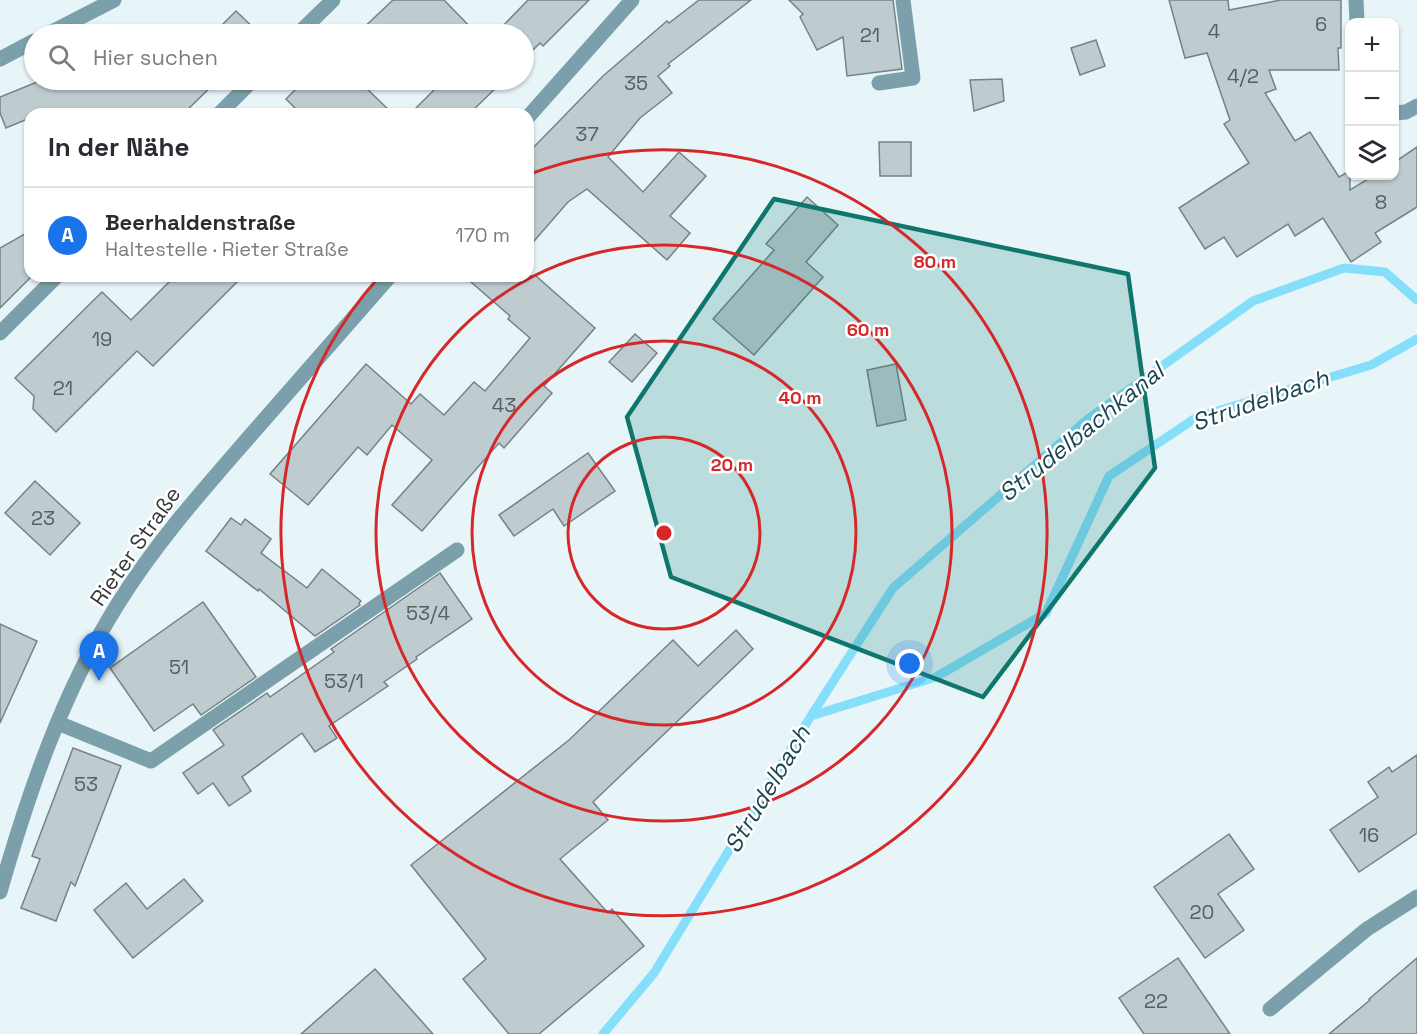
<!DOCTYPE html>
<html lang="de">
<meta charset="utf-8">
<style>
:root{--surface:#fff;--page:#f2f2f3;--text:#2b2b33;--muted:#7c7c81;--line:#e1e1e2;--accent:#1a73e8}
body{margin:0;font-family:"Space Grotesk",sans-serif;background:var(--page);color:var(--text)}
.controls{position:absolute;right:18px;top:18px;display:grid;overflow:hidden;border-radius:12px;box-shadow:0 2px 4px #0004}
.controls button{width:54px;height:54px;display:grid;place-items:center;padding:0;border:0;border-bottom:2px solid var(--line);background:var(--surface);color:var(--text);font:30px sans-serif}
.you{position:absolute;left:910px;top:664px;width:21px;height:21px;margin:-15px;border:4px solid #fff;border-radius:50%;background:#1a73e8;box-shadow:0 0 0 9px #1a73e833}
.badge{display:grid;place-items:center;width:39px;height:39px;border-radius:50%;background:var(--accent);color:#fff;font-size:20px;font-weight:700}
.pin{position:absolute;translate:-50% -50px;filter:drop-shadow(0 2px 3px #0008)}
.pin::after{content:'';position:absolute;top:32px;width:21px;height:18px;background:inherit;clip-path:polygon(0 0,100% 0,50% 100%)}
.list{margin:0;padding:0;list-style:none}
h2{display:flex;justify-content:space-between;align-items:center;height:78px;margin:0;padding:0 24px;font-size:26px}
h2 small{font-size:20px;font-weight:400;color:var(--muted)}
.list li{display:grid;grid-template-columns:39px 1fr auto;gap:18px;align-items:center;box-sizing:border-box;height:96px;padding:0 24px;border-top:2px solid var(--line)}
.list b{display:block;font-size:22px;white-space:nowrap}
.list p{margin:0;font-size:20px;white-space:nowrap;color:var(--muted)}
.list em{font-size:20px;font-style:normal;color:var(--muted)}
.icon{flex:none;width:33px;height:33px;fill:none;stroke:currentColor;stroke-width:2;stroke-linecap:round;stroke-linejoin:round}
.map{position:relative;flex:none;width:1417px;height:1034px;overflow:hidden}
.search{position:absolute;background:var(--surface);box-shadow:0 2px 4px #0004;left:24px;top:24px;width:510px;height:66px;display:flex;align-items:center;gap:15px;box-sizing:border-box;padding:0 21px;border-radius:33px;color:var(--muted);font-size:22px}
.panel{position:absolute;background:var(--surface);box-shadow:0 2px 4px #0004;left:24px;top:108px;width:510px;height:174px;border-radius:18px}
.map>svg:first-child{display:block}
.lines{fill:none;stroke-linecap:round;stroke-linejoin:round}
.stream{stroke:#85dffa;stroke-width:9}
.building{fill:#beccd0;stroke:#768286;stroke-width:1.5}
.minor{stroke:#7ca0ab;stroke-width:15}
.marked{fill:#0f766e;fill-opacity:0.2;stroke:#0f766e;stroke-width:4.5;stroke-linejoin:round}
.ring{fill:none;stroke:#d62828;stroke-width:3}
.labels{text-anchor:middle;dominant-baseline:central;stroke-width:5;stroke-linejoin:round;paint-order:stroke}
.number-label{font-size:20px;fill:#575f61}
.street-label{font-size:22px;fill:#353b3c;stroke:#fff}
.water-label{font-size:24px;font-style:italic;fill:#1d4651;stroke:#fff}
.centre{fill:#d62828;stroke:#fff;stroke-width:3}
.ring-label{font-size:18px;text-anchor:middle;font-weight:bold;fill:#d62828;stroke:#fff;stroke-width:5;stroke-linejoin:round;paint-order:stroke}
</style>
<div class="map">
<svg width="1417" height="1034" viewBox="0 0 1417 1034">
<rect width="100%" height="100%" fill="#e7f5f9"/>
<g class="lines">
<g class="stream">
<path d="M 811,716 L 936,677 L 1046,613 L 1109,476 L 1197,417 L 1371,365 L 1417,339"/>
<path d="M 603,1034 L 654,973 L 811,716 L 893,588 L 1088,419 L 1253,301 L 1344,268 L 1385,272 L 1417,300"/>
</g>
</g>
<g class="building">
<path d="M 393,0 L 444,0 L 477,34 L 357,34 Z"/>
<path d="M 528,0 L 589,0 L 543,46 L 540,43 L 524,59 L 524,34 L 488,34 L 494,29 L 497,32 Z"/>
<path d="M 699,0 L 751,0 L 668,64 L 670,66 L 658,76 L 672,93 L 640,118 L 608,157 L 643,192 L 679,152 L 706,176 L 670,216 L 690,233 L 667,260 L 587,189 L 568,202 L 528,248 L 528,153 L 603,76 L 667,21 L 669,23 Z"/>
<path d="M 789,0 L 893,0 L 902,69 L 847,76 L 843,37 L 817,50 L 800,17 L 803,14 Z"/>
<path d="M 1169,0 L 1228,0 L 1229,10 L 1281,0 L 1341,0 L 1341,48 L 1338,48 L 1339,70 L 1269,70 L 1276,89 L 1265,93 L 1295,141 L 1310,132 L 1339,177 L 1350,171 L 1350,190 L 1373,176 L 1395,176 L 1395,162 L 1417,147 L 1417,207 L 1375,233 L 1381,242 L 1351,262 L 1323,218 L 1295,236 L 1288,224 L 1237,257 L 1224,237 L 1205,249 L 1179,208 L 1249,163 L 1224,124 L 1230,120 L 1207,53 L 1185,58 Z"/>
<path d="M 236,11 L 260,34 L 213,34 Z"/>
<path d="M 1096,40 L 1105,66 L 1080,75 L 1071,48 Z"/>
<path d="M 1002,79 L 1004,101 L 974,111 L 970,80 Z"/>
<path d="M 42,80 L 218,80 L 183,114 L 30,114 L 30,118 L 6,128 L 0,113 L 0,97 Z"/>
<path d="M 305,80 L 367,80 L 362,84 L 393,114 L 301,114 L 286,99 Z"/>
<path d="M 444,80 L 504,80 L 469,114 L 410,114 Z"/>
<path d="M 879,142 L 911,142 L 911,176 L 880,176 Z"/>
<path d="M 807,197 L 838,225 L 806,262 L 823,277 L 754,355 L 713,319 L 774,250 L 766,244 Z"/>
<path d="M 30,231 L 30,278 L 0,308 L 0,248 Z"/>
<path d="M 175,276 L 243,276 L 153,366 L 137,351 L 56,432 L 33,409 L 34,396 L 15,378 L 102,292 L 131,320 Z"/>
<path d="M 464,276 L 536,276 L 595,328 L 544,386 L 552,393 L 504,448 L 499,443 L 422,531 L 392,505 L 432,460 L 392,425 L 367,455 L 358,447 L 308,505 L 270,474 L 366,364 L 411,404 L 420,394 L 444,415 L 474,382 L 485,391 L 530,338 L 508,319 L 510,316 Z"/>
<path d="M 635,334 L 657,353 L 632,382 L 609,362 Z"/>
<path d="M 896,364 L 906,420 L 877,426 L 867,370 Z"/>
<path d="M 588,453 L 615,491 L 564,526 L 553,509 L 514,536 L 499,515 Z"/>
<path d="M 35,481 L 80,523 L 50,555 L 5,513 Z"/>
<path d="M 231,518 L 241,525 L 245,519 L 271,539 L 261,553 L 307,588 L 322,569 L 361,601 L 359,603 L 360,605 L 315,636 L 259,589 L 258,591 L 206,551 Z"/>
<path d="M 440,573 L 472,619 L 416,657 L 417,659 L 384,682 L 388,686 L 329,726 L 337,738 L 315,752 L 302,733 L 242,777 L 251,791 L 229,806 L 213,783 L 198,794 L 183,773 L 224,745 L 213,730 L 267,693 L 270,697 L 334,652 L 331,649 Z"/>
<path d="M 203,602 L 256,677 L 201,715 L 193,704 L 154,731 L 110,668 Z"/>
<path d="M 0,624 L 37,641 L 0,723 Z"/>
<path d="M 736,630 L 753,649 L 593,802 L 608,820 L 560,859 L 608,913 L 612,909 L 644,946 L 539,1034 L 509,1034 L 463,979 L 486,959 L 411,865 L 569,740 L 673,640 L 698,666 Z"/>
<path d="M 73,748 L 121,766 L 75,886 L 71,882 L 56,921 L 21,908 L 40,859 L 32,856 Z"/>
<path d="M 1417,755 L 1417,833 L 1359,872 L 1330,830 L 1378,797 L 1368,782 L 1389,767 L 1392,772 Z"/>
<path d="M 1229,834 L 1254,869 L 1218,894 L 1244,930 L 1205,958 L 1154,887 Z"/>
<path d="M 184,879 L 203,901 L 133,958 L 94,910 L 126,883 L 147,909 Z"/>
<path d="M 1178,958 L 1230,1034 L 1144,1034 L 1119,998 Z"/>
<path d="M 1417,958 L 1417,1034 L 1329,1034 L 1370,1000 L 1369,999 Z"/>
<path d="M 375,969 L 433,1034 L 301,1034 Z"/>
</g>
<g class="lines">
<g class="minor">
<path d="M 1356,0 L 1357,22"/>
<path d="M 48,34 L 114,0"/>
<path d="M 298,34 L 333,0"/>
<path d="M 0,59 L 34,41"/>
<path d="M 879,83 L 913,78 L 903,0"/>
<path d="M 1394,113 L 1406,112 L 1417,106"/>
<path d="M 219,114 L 253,80"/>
<path d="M 528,117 L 632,0"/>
<path d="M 0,333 L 57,276"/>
<path d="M 58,723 L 151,761 L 457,550"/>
<path d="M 0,892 C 28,794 62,694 116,607 C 154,545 202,491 250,436 C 297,383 343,329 390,276"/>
<path d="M 1270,1009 L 1367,929 L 1417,897"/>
</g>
</g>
<path class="marked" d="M 774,199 L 1128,274 L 1155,468 L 983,697 L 671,577 L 627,417 Z"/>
<g class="ring">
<circle cx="664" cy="533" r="96"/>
<circle cx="664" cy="533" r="192"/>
<circle cx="664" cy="533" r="288"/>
<path d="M530 174A383 383 0 1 1 379 277"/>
</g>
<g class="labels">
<g class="number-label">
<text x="1321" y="24">6</text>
<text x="1214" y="31">4</text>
<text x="870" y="35">21</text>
<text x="1243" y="76">4/2</text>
<text x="636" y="83">35</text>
<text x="587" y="134">37</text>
<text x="1381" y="202">8</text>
<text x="102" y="339">19</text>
<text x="63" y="388">21</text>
<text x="504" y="405">43</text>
<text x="43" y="518">23</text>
<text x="428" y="613">53/4</text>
<text x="179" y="667">51</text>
<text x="344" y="681">53/1</text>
<text x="86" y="784">53</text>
<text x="1369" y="835">16</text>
<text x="1202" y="912">20</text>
<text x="1156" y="1001">22</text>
</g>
<g class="street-label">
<text transform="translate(135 546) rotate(-55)">Rieter Straße</text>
</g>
<g class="water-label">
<text transform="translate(1260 400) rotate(-19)">Strudelbach</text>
<text transform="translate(1081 432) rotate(-39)">Strudelbachkanal</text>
<text transform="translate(767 789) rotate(-59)">Strudelbach</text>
</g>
</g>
<circle cx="664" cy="533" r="9" class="centre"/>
<g class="ring-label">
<text x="935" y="268">80 m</text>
<text x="868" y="336">60 m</text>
<text x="800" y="404">40 m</text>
<text x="732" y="471">20 m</text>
</g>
</svg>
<div class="controls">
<button>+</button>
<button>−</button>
<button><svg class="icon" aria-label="layers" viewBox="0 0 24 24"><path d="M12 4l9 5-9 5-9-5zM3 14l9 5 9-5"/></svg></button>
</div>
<div class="you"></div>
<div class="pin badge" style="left:99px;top:681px">A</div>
<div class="search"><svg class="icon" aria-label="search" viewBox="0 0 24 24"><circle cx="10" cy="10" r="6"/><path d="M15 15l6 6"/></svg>Hier suchen</div>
<section class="panel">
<h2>In der Nähe<small></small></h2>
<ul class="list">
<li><span class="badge">A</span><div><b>Beerhaldenstraße</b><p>Haltestelle · Rieter Straße</p></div><em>170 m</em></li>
</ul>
</section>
</div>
